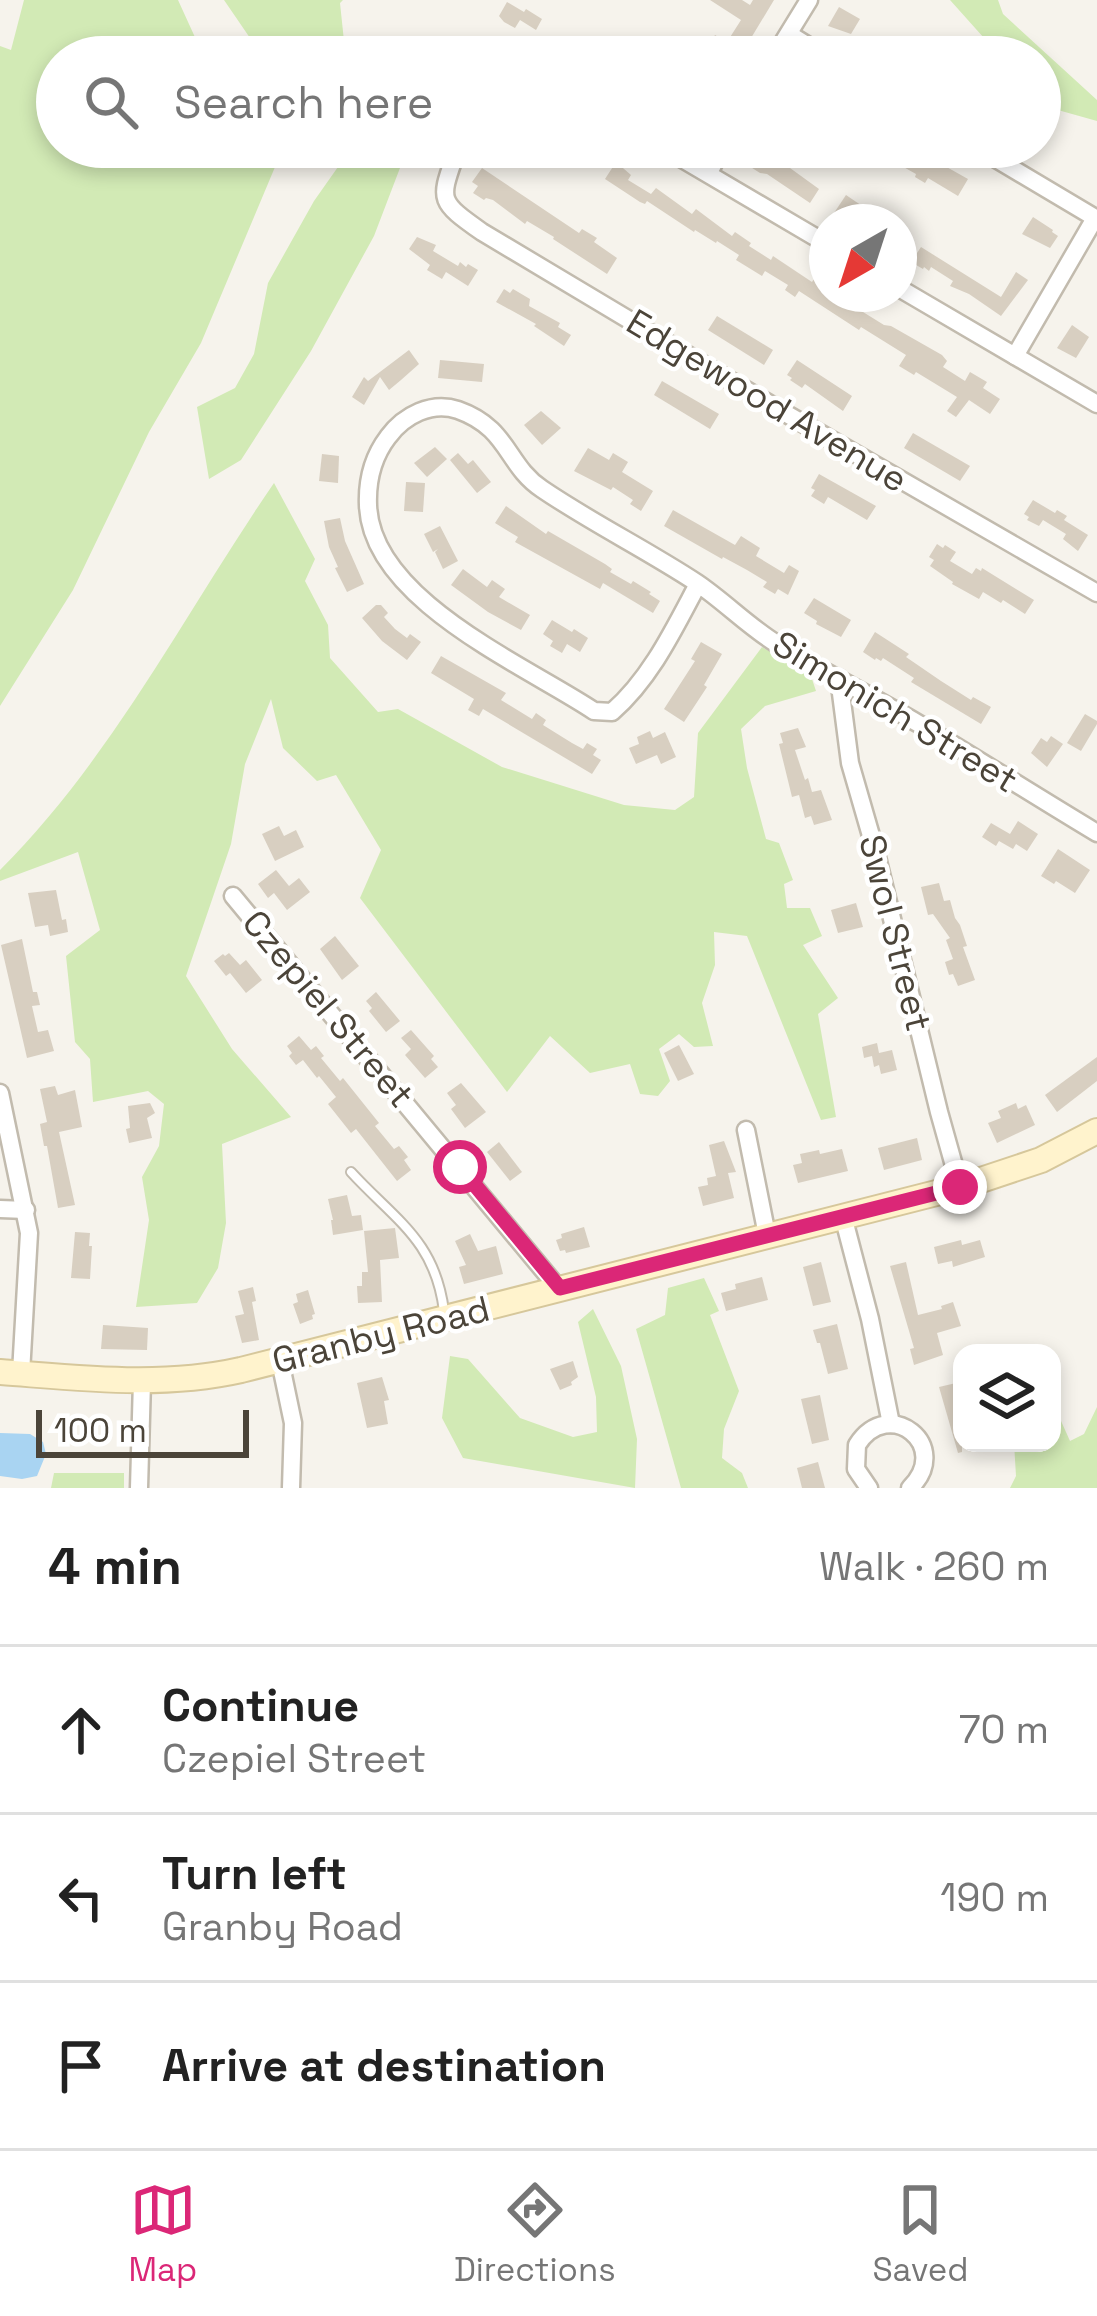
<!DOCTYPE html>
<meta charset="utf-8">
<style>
:root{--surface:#fff;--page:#f6f6f6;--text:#222;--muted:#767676;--line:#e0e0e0;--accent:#db2777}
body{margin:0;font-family:"Space Grotesk",sans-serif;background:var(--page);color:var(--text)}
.controls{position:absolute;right:36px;bottom:36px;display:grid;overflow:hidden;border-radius:24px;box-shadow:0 6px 18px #0003}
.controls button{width:108px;height:108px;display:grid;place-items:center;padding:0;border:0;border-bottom:3px solid var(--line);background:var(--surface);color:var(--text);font:60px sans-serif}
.compass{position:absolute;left:809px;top:204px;width:108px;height:108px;border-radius:50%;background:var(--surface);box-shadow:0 6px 18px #0003;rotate:219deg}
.scale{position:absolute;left:36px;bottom:30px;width:213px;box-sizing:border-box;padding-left:12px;border:6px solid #4b4439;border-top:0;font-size:33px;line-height:42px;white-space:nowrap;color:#4b4439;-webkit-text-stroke:9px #fff;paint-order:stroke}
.stop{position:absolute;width:36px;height:36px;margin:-27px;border:9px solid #db2777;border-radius:50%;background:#fff}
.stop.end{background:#db2777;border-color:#fff;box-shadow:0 3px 12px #0008}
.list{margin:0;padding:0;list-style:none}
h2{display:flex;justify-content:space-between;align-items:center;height:156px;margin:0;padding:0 48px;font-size:51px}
h2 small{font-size:39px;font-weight:400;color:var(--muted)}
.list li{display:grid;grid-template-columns:78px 1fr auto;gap:36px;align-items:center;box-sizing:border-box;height:168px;padding:0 48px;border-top:3px solid var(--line)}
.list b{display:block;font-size:45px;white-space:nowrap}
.list p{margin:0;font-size:39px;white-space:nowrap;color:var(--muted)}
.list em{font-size:39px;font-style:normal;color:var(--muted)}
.icon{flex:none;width:66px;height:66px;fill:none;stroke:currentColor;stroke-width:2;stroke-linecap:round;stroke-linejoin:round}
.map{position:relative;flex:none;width:1097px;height:1488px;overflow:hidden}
.search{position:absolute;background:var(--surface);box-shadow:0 6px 18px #0003;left:36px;right:36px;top:36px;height:132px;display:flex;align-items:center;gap:30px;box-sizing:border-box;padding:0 42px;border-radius:66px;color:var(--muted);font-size:45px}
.sheet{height:660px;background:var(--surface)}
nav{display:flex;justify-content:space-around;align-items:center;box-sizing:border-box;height:168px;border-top:3px solid var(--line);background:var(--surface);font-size:33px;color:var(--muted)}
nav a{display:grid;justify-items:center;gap:6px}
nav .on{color:var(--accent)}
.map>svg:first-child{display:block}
.green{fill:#d2eab5}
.water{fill:#a9d4f2}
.building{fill:#d8cfc1}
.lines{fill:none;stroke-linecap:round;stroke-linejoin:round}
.service-casing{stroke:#c2bbae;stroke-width:12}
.minor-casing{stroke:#c2bbae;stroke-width:21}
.secondary-casing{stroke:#d6c79b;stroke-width:28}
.service{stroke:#fff;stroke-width:8}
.minor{stroke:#fff;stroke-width:16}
.secondary{stroke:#fff3cd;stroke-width:24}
.route{stroke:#db2777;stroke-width:15}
.labels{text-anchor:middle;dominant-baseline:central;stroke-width:9;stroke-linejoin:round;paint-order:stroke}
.street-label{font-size:36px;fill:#4b4439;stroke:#fff}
</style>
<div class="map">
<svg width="1097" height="1488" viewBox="0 0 1097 1488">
<rect width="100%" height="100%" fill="#f6f3ec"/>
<g class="green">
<path d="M 24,0 L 178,0 L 204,57 L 57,57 L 57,147 L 259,147 L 275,167 L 201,343 L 149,432 L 73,590 L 0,706 L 0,46 L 11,50 Z"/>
<path d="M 224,0 L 343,0 L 340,3 L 344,41 L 333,57 L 263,57 Z"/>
<path d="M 950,0 L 998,0 L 1003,14 L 1097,100 L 1097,121 L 1040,105 L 1040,57 L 1001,57 Z"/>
<path d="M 352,147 L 408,147 L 374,236 L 311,351 L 241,460 L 209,479 L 197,407 L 235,388 L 254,354 L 268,283 L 314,201 Z"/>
<path d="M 274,483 L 315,559 L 305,581 L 328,625 L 330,658 L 378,712 L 398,709 L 502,767 L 624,805 L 675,810 L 694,797 L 698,733 L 762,647 L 811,676 L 816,691 L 765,706 L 741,729 L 747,768 L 766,839 L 779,843 L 793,880 L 784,884 L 787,908 L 810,908 L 822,936 L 803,945 L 838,998 L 818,1014 L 836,1117 L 821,1120 L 747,936 L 714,932 L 715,965 L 702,1003 L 713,1046 L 694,1047 L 679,1034 L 659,1049 L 670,1081 L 658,1096 L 640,1094 L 630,1064 L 590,1073 L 550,1036 L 507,1092 L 360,898 L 381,850 L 336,775 L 317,781 L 283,748 L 271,699 L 245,764 L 231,844 L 186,976 L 232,1049 L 291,1117 L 222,1144 L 226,1223 L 218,1268 L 197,1303 L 136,1307 L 149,1220 L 142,1177 L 159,1146 L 164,1104 L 148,1091 L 93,1102 L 90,1059 L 75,1042 L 66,956 L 100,930 L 78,852 L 0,881 L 0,870 C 113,757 184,614 274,483 Z"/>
<path d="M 704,1278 L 719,1311 L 710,1315 L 739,1391 L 724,1429 L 722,1458 L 742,1473 L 748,1488 L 681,1488 L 636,1329 L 665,1315 L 668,1288 Z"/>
<path d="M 593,1309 L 621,1366 L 637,1439 L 635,1488 L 463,1458 L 442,1418 L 450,1356 L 468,1359 L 520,1418 L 573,1437 L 597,1432 L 596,1397 L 578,1322 Z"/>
<path d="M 1097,1407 L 1097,1488 L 1010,1488 L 1016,1476 L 1014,1443 L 1052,1443 L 1052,1413 L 1057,1412 L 1070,1441 L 1084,1434 Z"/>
<path d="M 54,1473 L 124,1473 L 124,1488 L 51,1488 Z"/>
</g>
<path class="water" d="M 0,1433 L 30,1434 L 43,1442 L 46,1454 L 37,1476 L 22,1479 L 0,1476 Z"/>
<g class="building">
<path d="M 710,0 L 742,0 L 750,5 L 753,0 L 774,0 L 742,53 L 735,49 L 731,57 L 716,57 L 706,51 L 715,35 L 727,42 L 741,20 Z"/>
<path d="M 507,2 L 524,12 L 526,9 L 542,19 L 536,30 L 520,20 L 515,28 L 504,22 L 499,16 Z"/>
<path d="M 839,7 L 860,19 L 851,34 L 828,26 Z"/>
<path d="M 532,147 L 592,147 L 578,167 L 557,152 L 551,160 Z"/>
<path d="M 773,147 L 797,159 L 790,168 L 819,189 L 810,203 L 767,174 L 760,173 L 749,166 L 758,151 L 767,157 Z"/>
<path d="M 887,147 L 911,147 L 968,179 L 958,196 L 928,178 L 925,183 L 915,177 L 916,174 L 882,155 Z"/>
<path d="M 616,162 L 631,175 L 628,180 L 651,194 L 656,188 L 692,214 L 696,209 L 732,236 L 735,232 L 751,243 L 749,246 L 771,260 L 773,256 L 812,282 L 814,279 L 823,285 L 827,295 L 849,308 L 853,302 L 865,309 L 863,312 L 884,325 L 891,326 L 942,355 L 947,361 L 943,367 L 965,381 L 970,372 L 987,382 L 983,388 L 1000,399 L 990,414 L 969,400 L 956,417 L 947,411 L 957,397 L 916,372 L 914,375 L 899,366 L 906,355 L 861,327 L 859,330 L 799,291 L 795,297 L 785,290 L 788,285 L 765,271 L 762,276 L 736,260 L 739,255 L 717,241 L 716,243 L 695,230 L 694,232 L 647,201 L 645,204 L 640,202 L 605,179 Z"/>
<path d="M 482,168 L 579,233 L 582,229 L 597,238 L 594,242 L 617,258 L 607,274 L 553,239 L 554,237 L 527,221 L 525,224 L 493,200 L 486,198 L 484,200 L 473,193 L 478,186 L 472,182 Z"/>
<path d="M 846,195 L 874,214 L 885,222 L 842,222 L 832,216 Z"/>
<path d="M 1033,217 L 1053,230 L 1052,232 L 1058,236 L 1050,248 L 1022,234 Z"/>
<path d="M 417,237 L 436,245 L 433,251 L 458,266 L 460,262 L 466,267 L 468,264 L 478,270 L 468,286 L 446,272 L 442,279 L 427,270 L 430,265 L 409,249 Z"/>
<path d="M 921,247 L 1001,297 L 1016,272 L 1028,280 L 1001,316 L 969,294 L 950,286 L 953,281 L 931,267 L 929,271 L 924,267 L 923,269 L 911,262 Z"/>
<path d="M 504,289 L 510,293 L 513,289 L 530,299 L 529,306 L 560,323 L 558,327 L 571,335 L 564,346 L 534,326 L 536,324 L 496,302 Z"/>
<path d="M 717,316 L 773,350 L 764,365 L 708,330 Z"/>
<path d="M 1072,325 L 1089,337 L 1076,358 L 1057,348 Z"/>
<path d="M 409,350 L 419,364 L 401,380 L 389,390 L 380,377 L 364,405 L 352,397 L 364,377 L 368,381 Z"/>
<path d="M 440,360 L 484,364 L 482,382 L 438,378 Z"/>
<path d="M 797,360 L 852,396 L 843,411 L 805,384 L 802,388 L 790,380 L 792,378 L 787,375 Z"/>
<path d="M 662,381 L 719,414 L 710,429 L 654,395 Z"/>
<path d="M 541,411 L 561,428 L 542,445 L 524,425 Z"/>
<path d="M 913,433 L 970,466 L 960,481 L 904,448 Z"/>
<path d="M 435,447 L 447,459 L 427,477 L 414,463 Z"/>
<path d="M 588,448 L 609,460 L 613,453 L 628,462 L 622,472 L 653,491 L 641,511 L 630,504 L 633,500 L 613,487 L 611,490 L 574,471 Z"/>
<path d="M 458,453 L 468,464 L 473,460 L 491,482 L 477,493 L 450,460 Z"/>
<path d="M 322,454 L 339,456 L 338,483 L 319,481 Z"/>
<path d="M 819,474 L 876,506 L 867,520 L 828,497 L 824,504 L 811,496 L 815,490 L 811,488 Z"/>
<path d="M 406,482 L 425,483 L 423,512 L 404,511 Z"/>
<path d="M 1033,500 L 1055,513 L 1057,510 L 1067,516 L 1064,520 L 1088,535 L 1078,551 L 1063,539 L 1066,534 L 1043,520 L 1039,526 L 1027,520 L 1029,517 L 1024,514 Z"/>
<path d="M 506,506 L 546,534 L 548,531 L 605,564 L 612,569 L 610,572 L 631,584 L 633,581 L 651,592 L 649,594 L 660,601 L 653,613 L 603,583 L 600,589 L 515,542 L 518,537 L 495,523 Z"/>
<path d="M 673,510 L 735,545 L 741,536 L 760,548 L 756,556 L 784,573 L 789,565 L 799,571 L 788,595 L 778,589 L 775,594 L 763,587 L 767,582 L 747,570 L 723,557 L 722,559 L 664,526 Z"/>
<path d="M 340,518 L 345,541 L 364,584 L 347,592 L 335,568 L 338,567 L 329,547 L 324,521 Z"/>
<path d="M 440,526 L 458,561 L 443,569 L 435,552 L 438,549 L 433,552 L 424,534 Z"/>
<path d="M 937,544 L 943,548 L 945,545 L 956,552 L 950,561 L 972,574 L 976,568 L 981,571 L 982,568 L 1034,600 L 1025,614 L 1003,600 L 1001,603 L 983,592 L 979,599 L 952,584 L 953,582 L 930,566 L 934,560 L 929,557 Z"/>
<path d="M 463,569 L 487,587 L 492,580 L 505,589 L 499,597 L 530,615 L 521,630 L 488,612 L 451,585 Z"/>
<path d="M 814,598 L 851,620 L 841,637 L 816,624 L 817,621 L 804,613 Z"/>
<path d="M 376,605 L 381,605 L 388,613 L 384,617 L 395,629 L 407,638 L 410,634 L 421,642 L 407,660 L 382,641 L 362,618 Z"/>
<path d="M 552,620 L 572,632 L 574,629 L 588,638 L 580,652 L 567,644 L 562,653 L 550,646 L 553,641 L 543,634 Z"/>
<path d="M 875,632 L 909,654 L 906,657 L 941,681 L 971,700 L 973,697 L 991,707 L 981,724 L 911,682 L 914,678 L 883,658 L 881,661 L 876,658 L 875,660 L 863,652 Z"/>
<path d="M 701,642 L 722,654 L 704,685 L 707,687 L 684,722 L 664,709 L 695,661 L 691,659 Z"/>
<path d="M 441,656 L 506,693 L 501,700 L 532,719 L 536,713 L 546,720 L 543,725 L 572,743 L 583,749 L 587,743 L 597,749 L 593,755 L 601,760 L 592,774 L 483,709 L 479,716 L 468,710 L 474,699 L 431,673 Z"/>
<path d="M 1085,714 L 1097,721 L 1097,724 L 1081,751 L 1067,743 Z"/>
<path d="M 798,728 L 806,747 L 795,750 L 805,780 L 808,778 L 812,792 L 821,790 L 832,820 L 814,825 L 811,816 L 805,818 L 799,795 L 792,797 L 779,744 L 783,743 L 780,733 Z"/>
<path d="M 650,731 L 653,738 L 665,732 L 676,757 L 661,764 L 657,755 L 636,764 L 629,748 L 639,744 L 637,737 Z"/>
<path d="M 1051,736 L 1063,744 L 1047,767 L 1031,753 L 1041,738 L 1047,742 Z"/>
<path d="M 1018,821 L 1038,834 L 1027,851 L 1016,844 L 1013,849 L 999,841 L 996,846 L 982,837 L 991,823 L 1010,834 Z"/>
<path d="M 279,826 L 284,836 L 296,830 L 304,847 L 275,861 L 262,834 Z"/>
<path d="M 1058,849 L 1090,870 L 1075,893 L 1056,881 L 1054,884 L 1041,876 Z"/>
<path d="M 276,870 L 289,886 L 299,878 L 310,892 L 287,910 L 274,893 L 268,898 L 258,884 Z"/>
<path d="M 939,883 L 944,901 L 950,900 L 955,918 L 960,925 L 967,946 L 963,947 L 975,980 L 958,986 L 953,974 L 949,975 L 945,962 L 953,959 L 946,940 L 950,938 L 933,914 L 928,915 L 921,887 Z"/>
<path d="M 56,890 L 62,920 L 66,919 L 68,932 L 50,936 L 48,925 L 35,927 L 28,893 Z"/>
<path d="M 856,903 L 863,927 L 838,933 L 831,910 Z"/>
<path d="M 335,936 L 359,966 L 342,980 L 320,949 Z"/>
<path d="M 22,939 L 33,992 L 37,992 L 40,1005 L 32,1006 L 38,1032 L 48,1030 L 54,1051 L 27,1058 L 1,945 Z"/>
<path d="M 229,953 L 240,965 L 246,960 L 262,980 L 246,993 L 230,973 L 226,976 L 214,961 L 223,954 L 225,956 Z"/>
<path d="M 376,992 L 400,1021 L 386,1032 L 369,1011 L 372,1008 L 366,1001 Z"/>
<path d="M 411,1030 L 434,1056 L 431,1059 L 438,1067 L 425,1078 L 405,1055 L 411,1049 L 401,1038 Z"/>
<path d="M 299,1036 L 311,1050 L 316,1046 L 324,1056 L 321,1058 L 340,1081 L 343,1078 L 379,1123 L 375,1126 L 394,1149 L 399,1146 L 408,1157 L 404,1160 L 411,1170 L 397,1181 L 356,1129 L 351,1133 L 328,1104 L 336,1097 L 319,1076 L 317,1078 L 303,1060 L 296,1065 L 289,1056 L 292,1053 L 287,1046 Z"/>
<path d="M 877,1043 L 879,1053 L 892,1050 L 897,1070 L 881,1074 L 879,1065 L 874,1067 L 872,1056 L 864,1058 L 862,1047 Z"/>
<path d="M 679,1045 L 694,1074 L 678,1081 L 664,1053 Z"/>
<path d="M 1097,1057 L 1097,1081 L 1057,1112 L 1045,1095 Z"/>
<path d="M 461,1083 L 486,1112 L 465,1128 L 451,1109 L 456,1105 L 447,1093 Z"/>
<path d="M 55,1086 L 58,1095 L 75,1090 L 82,1127 L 59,1132 L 75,1205 L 58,1208 L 47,1146 L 44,1146 L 40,1124 L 47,1122 L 40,1089 Z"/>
<path d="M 150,1103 L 155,1113 L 147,1118 L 152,1138 L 129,1143 L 126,1129 L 130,1128 L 128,1106 Z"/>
<path d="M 1016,1103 L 1018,1109 L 1026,1105 L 1035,1125 L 997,1143 L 988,1123 L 1001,1118 L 998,1111 Z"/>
<path d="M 917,1138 L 922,1160 L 884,1170 L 878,1148 Z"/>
<path d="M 724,1141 L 736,1172 L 728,1173 L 734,1198 L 703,1206 L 698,1187 L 708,1185 L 707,1178 L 716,1176 L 709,1145 Z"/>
<path d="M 499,1142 L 522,1172 L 510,1181 L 487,1152 Z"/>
<path d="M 842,1149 L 848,1171 L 798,1183 L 793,1165 L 802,1163 L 800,1154 L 819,1150 L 820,1154 Z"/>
<path d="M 347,1195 L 352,1216 L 361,1215 L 363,1230 L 333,1235 L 331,1220 L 333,1220 L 328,1199 Z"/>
<path d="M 584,1227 L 590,1247 L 566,1253 L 565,1250 L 560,1251 L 556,1240 L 562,1238 L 561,1234 Z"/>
<path d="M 395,1228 L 399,1258 L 380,1260 L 382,1302 L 358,1303 L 357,1286 L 362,1286 L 362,1272 L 368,1272 L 364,1231 Z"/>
<path d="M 75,1232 L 90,1233 L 89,1246 L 92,1246 L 90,1279 L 71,1278 Z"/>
<path d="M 470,1234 L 478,1251 L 496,1246 L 503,1274 L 464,1284 L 459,1267 L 466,1265 L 455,1241 Z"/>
<path d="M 961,1240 L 962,1245 L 980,1240 L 985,1257 L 953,1267 L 952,1261 L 938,1264 L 934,1247 Z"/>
<path d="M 821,1262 L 831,1302 L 813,1306 L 803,1267 Z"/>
<path d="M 906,1262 L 918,1315 L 942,1309 L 941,1306 L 953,1302 L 961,1326 L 937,1333 L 943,1355 L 914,1365 L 910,1349 L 914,1348 L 890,1266 Z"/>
<path d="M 762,1277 L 768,1300 L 726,1311 L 721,1293 L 736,1289 L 735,1284 Z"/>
<path d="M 253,1287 L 256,1301 L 252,1302 L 259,1340 L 242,1343 L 235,1316 L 244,1314 L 238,1291 Z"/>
<path d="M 308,1290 L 315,1314 L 312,1315 L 313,1319 L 300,1324 L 293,1304 L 298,1302 L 296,1294 Z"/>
<path d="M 837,1324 L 848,1369 L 828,1374 L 820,1343 L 817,1343 L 813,1330 Z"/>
<path d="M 103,1325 L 148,1328 L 147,1350 L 101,1349 Z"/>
<path d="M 573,1361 L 578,1377 L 571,1382 L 572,1385 L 560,1390 L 550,1369 Z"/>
<path d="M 382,1377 L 389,1400 L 384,1401 L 388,1424 L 367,1428 L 357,1383 Z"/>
<path d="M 956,1383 L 962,1409 L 962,1452 L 958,1453 L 939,1387 Z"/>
<path d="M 820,1395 L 829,1440 L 812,1444 L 801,1399 Z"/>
<path d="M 818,1462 L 825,1488 L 802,1488 L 797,1468 Z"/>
</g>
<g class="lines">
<g class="service-casing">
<path id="service" d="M 351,1172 C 395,1220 435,1240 444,1311"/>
</g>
<g class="minor-casing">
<g id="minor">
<path d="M 789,34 L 826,57"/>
<path d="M 774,57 L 809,0"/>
<path d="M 458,147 C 440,200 435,199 482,232 L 778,409 L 1097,593"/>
<path d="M 662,147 L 827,244"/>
<path d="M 976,147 L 1097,219"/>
<path d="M 709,173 L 722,147"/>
<path d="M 899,288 L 1097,404"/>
<path d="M 1015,356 L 1095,218"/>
<path d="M 698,584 C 674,629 651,678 612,712 L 594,711 C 525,665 371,600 368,505 C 367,480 372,458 388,437 C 404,415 432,401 458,410 C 509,428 506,465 542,489 C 592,523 647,550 697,583 C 725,602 749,627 777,644 C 823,672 872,696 919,724 C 979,760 1037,797 1097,833"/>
<path d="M 839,678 L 850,763 L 876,853 L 939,1112 L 960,1187"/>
<path d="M 233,896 L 559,1289"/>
<path d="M 0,1093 L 29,1233 L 21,1373"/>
<path d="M 746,1130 L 767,1235"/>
<path d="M 0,1209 L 26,1210"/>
<path d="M 843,1216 L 870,1319 L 891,1424"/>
<path d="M 280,1361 L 293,1423 L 291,1488"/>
<path d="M 139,1488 L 142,1381"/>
<path d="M 869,1488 L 856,1469 L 857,1445 C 889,1395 953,1446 910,1488"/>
</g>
</g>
<g class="secondary-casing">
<path id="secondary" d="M 0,1372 C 81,1378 161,1388 241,1370 L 960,1187 L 1041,1160 L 1097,1131"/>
</g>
<use href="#service" class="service"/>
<use href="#minor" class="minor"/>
<use href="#secondary" class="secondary"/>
</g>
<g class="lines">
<path class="route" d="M 460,1167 L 560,1288 L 960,1187"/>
</g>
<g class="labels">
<g class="street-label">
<text transform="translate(767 401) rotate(31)">Edgewood Avenue</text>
<text transform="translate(895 712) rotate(31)">Simonich Street</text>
<text transform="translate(895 933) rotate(76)">Swol Street</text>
<text transform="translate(328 1009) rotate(50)">Czepiel Street</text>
<text transform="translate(381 1335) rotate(-14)">Granby Road</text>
</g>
</g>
</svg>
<div class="controls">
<button><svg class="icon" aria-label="layers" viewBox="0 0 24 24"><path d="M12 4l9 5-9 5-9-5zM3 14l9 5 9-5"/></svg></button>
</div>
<svg class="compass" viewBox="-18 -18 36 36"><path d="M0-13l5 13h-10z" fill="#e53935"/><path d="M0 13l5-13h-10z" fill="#767676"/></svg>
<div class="scale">100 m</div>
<div class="stop" style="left:460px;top:1167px"></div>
<div class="stop end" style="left:960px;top:1187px"></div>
<div class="search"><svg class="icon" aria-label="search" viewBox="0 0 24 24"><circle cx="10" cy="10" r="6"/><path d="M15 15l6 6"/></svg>Search here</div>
</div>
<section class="sheet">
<h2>4 min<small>Walk · 260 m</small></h2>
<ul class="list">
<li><svg class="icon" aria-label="ahead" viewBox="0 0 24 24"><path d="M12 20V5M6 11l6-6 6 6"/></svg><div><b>Continue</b><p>Czepiel Street</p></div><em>70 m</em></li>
<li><svg class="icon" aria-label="left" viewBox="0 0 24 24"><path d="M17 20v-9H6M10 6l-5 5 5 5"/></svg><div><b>Turn left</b><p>Granby Road</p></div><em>190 m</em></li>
<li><svg class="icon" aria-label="arrive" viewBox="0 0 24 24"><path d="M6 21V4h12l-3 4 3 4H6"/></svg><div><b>Arrive at destination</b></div></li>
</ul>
</section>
<nav>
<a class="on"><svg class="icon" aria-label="map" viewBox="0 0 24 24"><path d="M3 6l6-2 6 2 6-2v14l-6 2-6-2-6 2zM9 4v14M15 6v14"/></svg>Map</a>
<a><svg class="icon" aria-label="directions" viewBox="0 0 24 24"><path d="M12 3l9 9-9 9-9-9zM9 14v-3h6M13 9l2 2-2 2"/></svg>Directions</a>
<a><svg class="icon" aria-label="saved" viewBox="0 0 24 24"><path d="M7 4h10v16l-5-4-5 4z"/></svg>Saved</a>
</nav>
